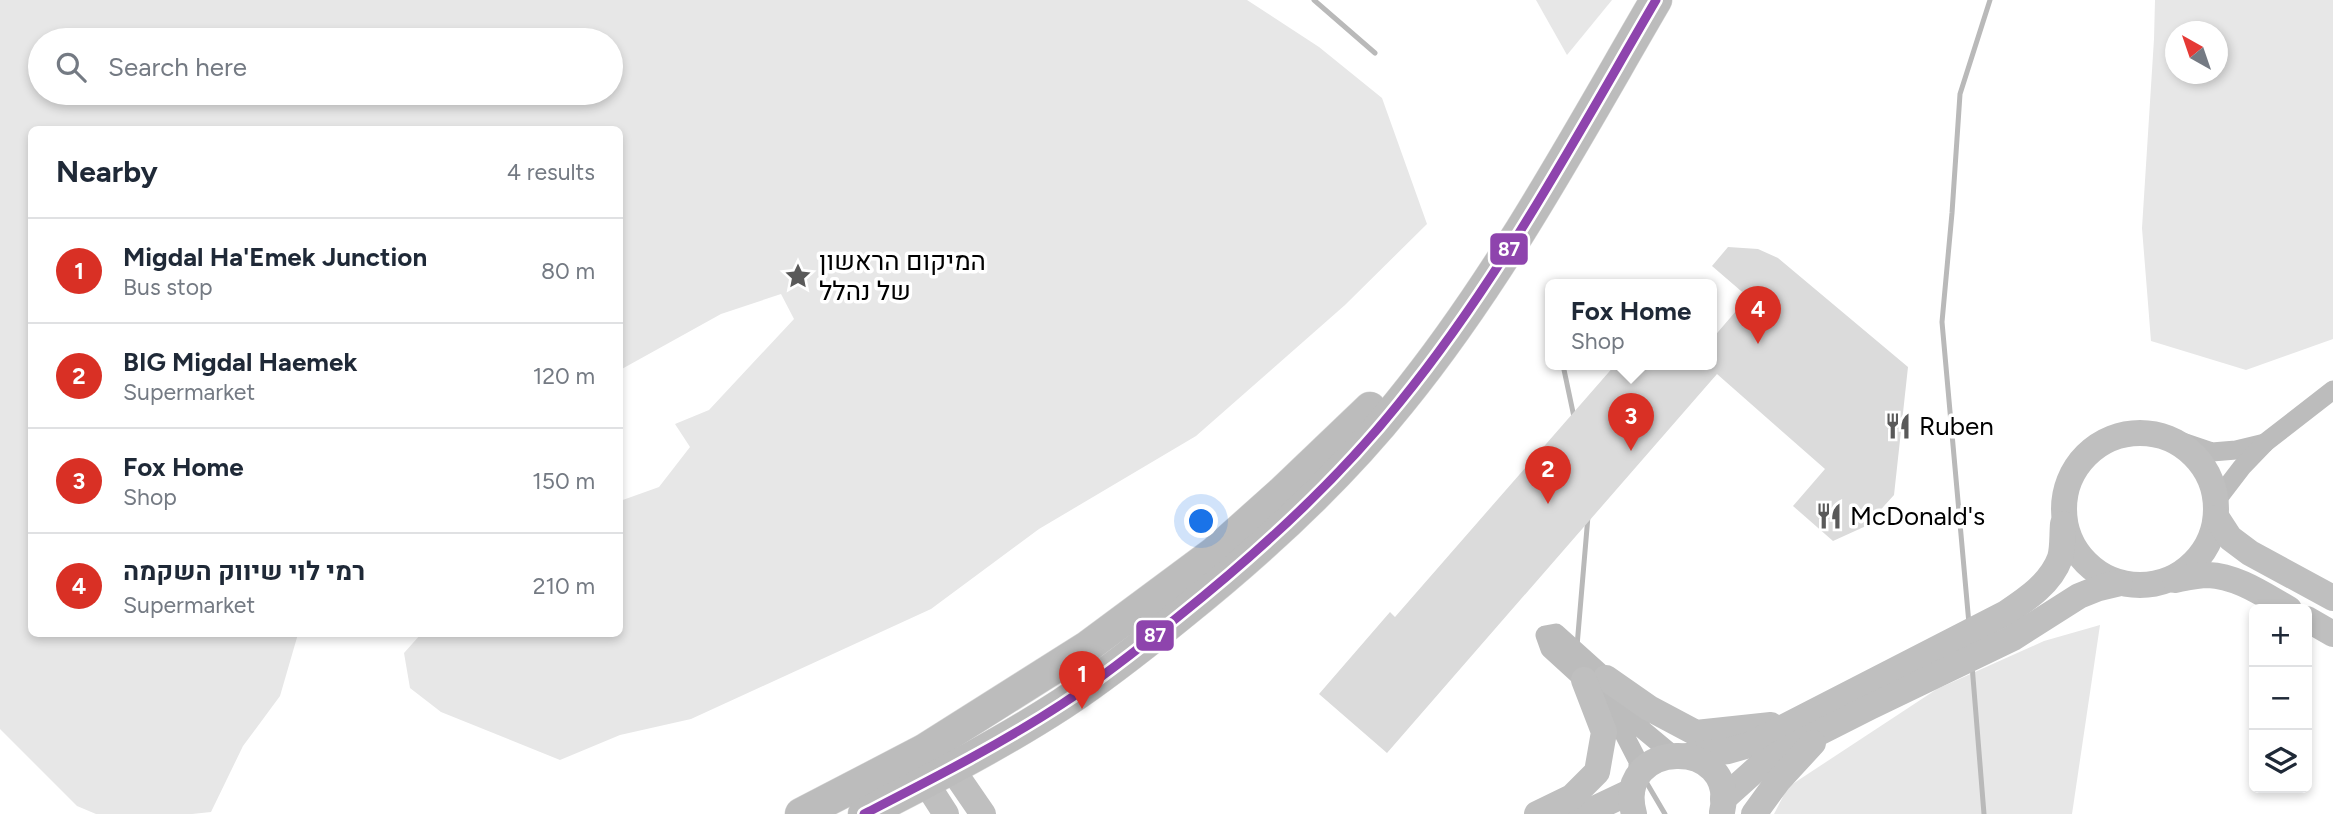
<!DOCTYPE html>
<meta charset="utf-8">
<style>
:root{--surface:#fff;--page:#f6f6f7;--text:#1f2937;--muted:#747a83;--line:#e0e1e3;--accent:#d93025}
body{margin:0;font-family:Figtree,Heebo,sans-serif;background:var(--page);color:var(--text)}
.controls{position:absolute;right:21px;bottom:21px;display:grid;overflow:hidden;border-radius:10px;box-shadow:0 4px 10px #0003}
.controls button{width:63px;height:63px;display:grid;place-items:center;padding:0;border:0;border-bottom:2px solid var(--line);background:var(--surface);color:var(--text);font:35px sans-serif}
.compass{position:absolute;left:2165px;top:21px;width:63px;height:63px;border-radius:50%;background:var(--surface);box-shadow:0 4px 10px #0003;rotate:320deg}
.you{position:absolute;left:1202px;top:522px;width:24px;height:24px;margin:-18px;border:5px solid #fff;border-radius:50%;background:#1a73e8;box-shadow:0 0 0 10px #1a73e833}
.badge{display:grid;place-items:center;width:46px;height:46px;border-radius:50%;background:var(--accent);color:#fff;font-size:23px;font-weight:700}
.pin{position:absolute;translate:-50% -58px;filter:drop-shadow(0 2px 4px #0008)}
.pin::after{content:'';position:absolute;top:37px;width:24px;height:21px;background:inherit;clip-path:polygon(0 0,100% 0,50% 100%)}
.popup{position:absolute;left:1545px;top:279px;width:172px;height:91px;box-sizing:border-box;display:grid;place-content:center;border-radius:10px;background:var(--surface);filter:drop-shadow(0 2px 5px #0005);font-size:23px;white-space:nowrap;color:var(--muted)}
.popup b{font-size:26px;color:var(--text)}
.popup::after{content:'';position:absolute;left:50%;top:100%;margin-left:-14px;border:14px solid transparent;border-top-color:var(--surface)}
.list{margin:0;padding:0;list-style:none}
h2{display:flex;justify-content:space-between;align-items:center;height:91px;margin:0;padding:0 28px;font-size:30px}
h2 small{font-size:23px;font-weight:400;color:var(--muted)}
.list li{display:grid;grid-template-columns:46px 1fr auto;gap:21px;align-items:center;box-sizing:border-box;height:105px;padding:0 28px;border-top:2px solid var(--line)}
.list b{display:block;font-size:26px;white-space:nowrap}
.list p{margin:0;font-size:23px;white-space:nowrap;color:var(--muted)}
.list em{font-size:23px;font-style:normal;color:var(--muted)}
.icon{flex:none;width:38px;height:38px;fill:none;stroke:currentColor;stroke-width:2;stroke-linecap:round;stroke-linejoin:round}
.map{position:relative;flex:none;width:2333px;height:814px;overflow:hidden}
.search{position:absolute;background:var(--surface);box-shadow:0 4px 10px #0003;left:28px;top:28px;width:595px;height:77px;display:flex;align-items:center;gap:18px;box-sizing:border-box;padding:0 24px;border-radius:38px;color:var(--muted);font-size:26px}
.panel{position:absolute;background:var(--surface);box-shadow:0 4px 10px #0003;left:28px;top:126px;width:595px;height:511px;border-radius:10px}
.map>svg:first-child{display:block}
.green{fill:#e7e7e7;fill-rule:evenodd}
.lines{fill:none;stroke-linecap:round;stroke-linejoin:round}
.stream{stroke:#b9b9b9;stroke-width:5}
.building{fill:#dbdbdb}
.trunk-casing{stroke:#dbdbdb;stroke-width:33}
.minor{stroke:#bcbcbc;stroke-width:19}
.secondary{stroke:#bfbfbf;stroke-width:26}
.trunk{stroke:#bcbcbc;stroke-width:32}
.bus-1-casing{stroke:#fff;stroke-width:14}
.bus-1{stroke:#8e44ad;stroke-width:9}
.labels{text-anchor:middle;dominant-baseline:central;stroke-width:7;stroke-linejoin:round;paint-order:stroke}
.poi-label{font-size:26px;fill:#000;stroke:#fff;text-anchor:start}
.line-badge{stroke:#fff;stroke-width:2.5}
.badge-label{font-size:19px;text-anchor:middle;font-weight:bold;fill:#fff}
</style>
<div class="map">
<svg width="2333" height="814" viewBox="0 0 2333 814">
<rect width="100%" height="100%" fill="#fff"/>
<g class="green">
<path d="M 0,0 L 1247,0 L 1319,47 L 1382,98 L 1427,224 L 1345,305 L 1196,436 L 1039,529 L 931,609 L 691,719 L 620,735 L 560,760 L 441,712 L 410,688 L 404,653 L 421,634 L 620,634 L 620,501 L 659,487 L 690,447 L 675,424 L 709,410 L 794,319 L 781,294 L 721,314 L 620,370 L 620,130 L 32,130 L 32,634 L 298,634 L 280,696 L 243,746 L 211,812 L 192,814 L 96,814 L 77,806 L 0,729 ZM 40,40 L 611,40 L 611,93 L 40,93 Z"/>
<path d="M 1536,0 L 1612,0 L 1567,55 Z"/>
<path d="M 2155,0 L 2333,0 L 2333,339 L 2246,370 L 2151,341 L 2142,228 L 2154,39 ZM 2176,32 L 2218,32 L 2218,74 L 2176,74 Z"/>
<path d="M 2100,625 L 2072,814 L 1774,814 L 1788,787 L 1937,689 L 2044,641 Z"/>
</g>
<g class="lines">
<g class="stream">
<path d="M 1314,0 L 1375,53"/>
<path d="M 1563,365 L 1574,417"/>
<path d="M 1969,624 L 1942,322 L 1952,213 L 1960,94 L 1990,0"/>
<path d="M 1577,646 L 1588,516"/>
<path d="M 1972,665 L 1984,814"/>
<path d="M 1645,780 L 1665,814"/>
</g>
</g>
<path class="building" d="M 1728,247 L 1758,249 L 1778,258 L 1908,367 L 1894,495 L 1866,526 L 1833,541 L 1793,506 L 1825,469 L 1717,374 L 1387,753 L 1319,694 L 1390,612 L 1395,617 L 1615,365 L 1712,365 L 1712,339 L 1748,297 L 1712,266 Z"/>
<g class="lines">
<g class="trunk-casing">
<g id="trunk">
<path d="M 801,814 L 924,750 L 1087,647 L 1215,552 L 1281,493 L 1370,408"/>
<path d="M 864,814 C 932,779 999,745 1062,704 C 1103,677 1141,647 1179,616 C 1259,552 1336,482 1400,402 C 1500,279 1576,137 1656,0"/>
</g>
</g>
<g class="minor">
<path d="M 2162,435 L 2212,452 L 2236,450 L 2265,443"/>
<path d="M 2216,501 L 2242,467 L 2266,442 L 2333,390"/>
<path d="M 1638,777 L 1638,761 L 1607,701 L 1550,649 L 1545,635 L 1556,633 L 1606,678 L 1643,730 L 1673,755"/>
</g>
<g class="secondary">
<circle cx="2140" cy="509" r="76"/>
<path d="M 2217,518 L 2230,538 L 2250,553 L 2333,598"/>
<path d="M 2175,580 C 2185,578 2197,575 2208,575 C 2237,576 2264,595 2289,609"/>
<path d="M 2307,619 L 2333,634"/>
<path d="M 1606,678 L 1649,708 L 1696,733 L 1771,725"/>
<path d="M 1688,756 L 1728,751 L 1749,745 L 2006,613 C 2027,599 2051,583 2060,558 C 2063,548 2062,535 2063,524"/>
<path d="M 935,757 L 952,769 L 983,814"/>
<path d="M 925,762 L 926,783 L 946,814"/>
<path d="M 1723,799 L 1762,764 L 1785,750 L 1870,707 L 2013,638 L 2079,596 L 2099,588 L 2120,583"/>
<path d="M 1551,813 L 1594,809 L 1632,791"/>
<path d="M 1537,814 L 1572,797 L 1597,772 L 1604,732 L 1584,680"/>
<path d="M 1634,814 C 1613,739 1739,735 1722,812"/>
<path d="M 1754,814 L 1778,781 L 1813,743"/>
</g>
<use href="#trunk" class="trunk"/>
<g class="bus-1-casing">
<path id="bus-1" d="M 864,814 C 932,779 999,745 1062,704 C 1103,677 1141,647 1179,616 C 1259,552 1336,482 1400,402 C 1500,279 1576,137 1656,0"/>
</g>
<use href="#bus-1" class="bus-1"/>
</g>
<defs>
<g id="sight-bare" transform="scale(2.1)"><path d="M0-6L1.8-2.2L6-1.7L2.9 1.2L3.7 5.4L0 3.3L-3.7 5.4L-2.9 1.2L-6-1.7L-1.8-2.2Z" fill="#595959" stroke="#fff" stroke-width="2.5" paint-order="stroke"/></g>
<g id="restaurant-bare" transform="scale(2.1)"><path d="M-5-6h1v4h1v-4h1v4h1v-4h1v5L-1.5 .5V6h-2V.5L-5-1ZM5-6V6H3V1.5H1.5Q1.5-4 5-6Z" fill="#595959" stroke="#fff" stroke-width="2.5" paint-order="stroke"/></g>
</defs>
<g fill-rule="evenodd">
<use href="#sight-bare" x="798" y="276"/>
<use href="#restaurant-bare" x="1898" y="426"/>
<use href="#restaurant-bare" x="1829" y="516"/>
</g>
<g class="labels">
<g class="poi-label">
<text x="819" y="261">המיקום הראשון<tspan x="819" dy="30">של נהלל</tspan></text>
<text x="1919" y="426">Ruben</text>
<text x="1850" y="516">McDonald's</text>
</g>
</g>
<g class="line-badge">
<rect x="1489" y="232" width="40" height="34" rx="7" fill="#8e44ad"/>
<rect x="1135" y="619" width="40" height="33" rx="7" fill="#8e44ad"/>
</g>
<g class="badge-label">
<text x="1509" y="256">87</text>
<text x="1155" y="642">87</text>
</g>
</svg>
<div class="controls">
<button>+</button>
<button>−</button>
<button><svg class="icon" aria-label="layers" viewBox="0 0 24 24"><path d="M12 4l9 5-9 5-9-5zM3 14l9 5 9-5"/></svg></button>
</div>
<svg class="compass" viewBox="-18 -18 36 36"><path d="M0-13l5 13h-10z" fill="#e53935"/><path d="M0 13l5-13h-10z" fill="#747a83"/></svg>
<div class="you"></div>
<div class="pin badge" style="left:1082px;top:709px">1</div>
<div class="pin badge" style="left:1548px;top:504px">2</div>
<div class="pin badge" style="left:1631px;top:451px">3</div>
<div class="popup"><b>Fox Home</b>Shop</div>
<div class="pin badge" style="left:1758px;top:344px">4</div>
<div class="search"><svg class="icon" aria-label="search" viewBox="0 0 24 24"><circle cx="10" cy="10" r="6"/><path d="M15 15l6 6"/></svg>Search here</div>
<section class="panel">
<h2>Nearby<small>4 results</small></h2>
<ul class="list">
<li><span class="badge">1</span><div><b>Migdal Ha'Emek Junction</b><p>Bus stop</p></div><em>80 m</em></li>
<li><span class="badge">2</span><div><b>BIG Migdal Haemek</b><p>Supermarket</p></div><em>120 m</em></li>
<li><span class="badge">3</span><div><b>Fox Home</b><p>Shop</p></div><em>150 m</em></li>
<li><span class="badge">4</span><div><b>רמי לוי שיווק השקמה</b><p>Supermarket</p></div><em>210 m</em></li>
</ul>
</section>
</div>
